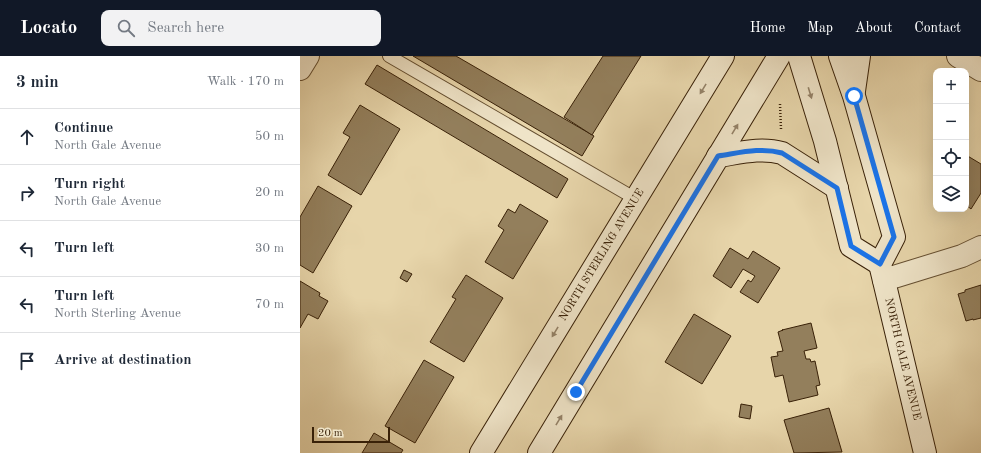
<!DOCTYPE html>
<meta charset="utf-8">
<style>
:root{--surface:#fff;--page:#f2f2f3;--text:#1f2937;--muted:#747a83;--line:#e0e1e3;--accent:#111827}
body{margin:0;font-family:"Old Standard TT",serif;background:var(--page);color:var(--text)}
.controls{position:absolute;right:12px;top:12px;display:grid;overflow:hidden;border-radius:8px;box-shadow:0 4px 16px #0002}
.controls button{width:36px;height:36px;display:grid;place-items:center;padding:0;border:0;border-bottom:1px solid var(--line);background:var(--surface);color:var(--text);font:20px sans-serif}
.scale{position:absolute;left:12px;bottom:10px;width:78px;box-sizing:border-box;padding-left:4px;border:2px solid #392108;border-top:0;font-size:11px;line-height:14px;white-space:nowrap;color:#392108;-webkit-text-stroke:3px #efe4c8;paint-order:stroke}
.stop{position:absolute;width:12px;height:12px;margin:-9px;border:3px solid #1a73e8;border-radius:50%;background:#fff}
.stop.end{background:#1a73e8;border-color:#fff;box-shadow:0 1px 4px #0008}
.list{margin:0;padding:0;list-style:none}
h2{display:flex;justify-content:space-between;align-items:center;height:52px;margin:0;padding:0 16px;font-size:17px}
h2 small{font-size:13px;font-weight:400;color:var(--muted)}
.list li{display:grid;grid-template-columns:26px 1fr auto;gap:12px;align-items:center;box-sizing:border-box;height:56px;padding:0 16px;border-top:1px solid var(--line)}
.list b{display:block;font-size:15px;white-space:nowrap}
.list p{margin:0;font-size:13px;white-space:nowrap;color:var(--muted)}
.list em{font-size:13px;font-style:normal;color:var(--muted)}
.icon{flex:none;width:22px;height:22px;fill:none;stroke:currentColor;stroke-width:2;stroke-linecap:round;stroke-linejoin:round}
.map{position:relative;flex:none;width:681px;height:397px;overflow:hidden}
header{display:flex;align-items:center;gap:24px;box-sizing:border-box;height:56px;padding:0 20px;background:var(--accent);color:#fff}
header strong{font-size:19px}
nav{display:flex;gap:22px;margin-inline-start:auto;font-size:14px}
.search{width:280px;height:36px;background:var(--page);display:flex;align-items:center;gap:10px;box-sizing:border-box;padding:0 14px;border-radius:8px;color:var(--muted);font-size:15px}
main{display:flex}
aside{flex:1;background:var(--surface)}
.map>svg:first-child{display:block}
.building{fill:#937f5c;stroke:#392108}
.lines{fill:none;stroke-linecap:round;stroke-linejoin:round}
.lane-casing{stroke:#644e30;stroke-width:14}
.street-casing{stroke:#644e30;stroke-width:24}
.secondary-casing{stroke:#392108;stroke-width:24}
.path{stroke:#392108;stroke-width:2.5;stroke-dasharray:1 2;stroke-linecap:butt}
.lane{stroke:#efe4c8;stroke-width:12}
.street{stroke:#efe4c8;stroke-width:22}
.secondary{stroke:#efe4c8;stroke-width:22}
.oneway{fill:#948268}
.route{stroke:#1a73e8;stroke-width:5}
.labels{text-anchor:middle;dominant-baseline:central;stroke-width:3;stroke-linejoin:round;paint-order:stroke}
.street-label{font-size:11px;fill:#392108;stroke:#efe4c8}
</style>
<header>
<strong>Locato</strong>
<div class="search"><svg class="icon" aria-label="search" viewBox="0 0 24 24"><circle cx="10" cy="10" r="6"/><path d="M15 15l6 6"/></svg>Search here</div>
<nav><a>Home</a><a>Map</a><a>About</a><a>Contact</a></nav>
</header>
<main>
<aside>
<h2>3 min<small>Walk · 170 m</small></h2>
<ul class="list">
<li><svg class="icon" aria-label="ahead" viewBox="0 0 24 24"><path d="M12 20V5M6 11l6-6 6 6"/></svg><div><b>Continue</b><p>North Gale Avenue</p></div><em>50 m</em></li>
<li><svg class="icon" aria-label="right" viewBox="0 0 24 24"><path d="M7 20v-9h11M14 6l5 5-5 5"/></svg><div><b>Turn right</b><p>North Gale Avenue</p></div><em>20 m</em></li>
<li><svg class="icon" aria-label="left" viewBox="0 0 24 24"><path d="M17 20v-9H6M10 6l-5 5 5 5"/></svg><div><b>Turn left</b></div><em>30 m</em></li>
<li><svg class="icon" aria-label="left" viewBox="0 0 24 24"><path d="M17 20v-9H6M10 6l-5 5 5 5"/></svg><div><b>Turn left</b><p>North Sterling Avenue</p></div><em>70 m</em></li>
<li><svg class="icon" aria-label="arrive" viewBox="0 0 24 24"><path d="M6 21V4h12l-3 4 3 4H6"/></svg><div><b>Arrive at destination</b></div></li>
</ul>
</aside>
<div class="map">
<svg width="681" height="397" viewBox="0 0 681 397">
<rect width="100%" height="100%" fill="#e7d5aa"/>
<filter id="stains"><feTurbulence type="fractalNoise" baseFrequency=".005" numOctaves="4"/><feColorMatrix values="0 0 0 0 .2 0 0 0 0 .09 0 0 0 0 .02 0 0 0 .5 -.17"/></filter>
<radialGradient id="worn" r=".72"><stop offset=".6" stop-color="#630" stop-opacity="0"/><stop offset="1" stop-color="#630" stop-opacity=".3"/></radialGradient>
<g class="building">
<path d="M 113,0 L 156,0 L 294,80 L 282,100 Z"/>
<path d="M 303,0 L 341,0 L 292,79 L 264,61 Z"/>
<path d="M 77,9 L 268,123 L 257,142 L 65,28 Z"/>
<path d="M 60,49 L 100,73 L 61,139 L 28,119 L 50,81 L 43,77 Z"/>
<path d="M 666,99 L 681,108 L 681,137 L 671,153 L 666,149 Z"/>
<path d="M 18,130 L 52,150 L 13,217 L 0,209 L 0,161 Z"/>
<path d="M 220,148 L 248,165 L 213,223 L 185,206 L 204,174 L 198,170 L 208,153 L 215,157 Z"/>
<path d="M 430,192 L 448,203 L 453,195 L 480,212 L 458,247 L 440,236 L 448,224 L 451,226 L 455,220 L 443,213 L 431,232 L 413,220 Z"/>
<path d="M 104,214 L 112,218 L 107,226 L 100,222 Z"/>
<path d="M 166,219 L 203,242 L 164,306 L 130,286 L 156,243 L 152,241 Z"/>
<path d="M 0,225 L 20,237 L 19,240 L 28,245 L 18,263 L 8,258 L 0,272 Z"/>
<path d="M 681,229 L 681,262 L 673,264 L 673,263 L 666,265 L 658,238 L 665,236 L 665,234 Z"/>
<path d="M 394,258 L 431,280 L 402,328 L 365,306 Z"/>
<path d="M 511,267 L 517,292 L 504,295 L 506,303 L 510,303 L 511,306 L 515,305 L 520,329 L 516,330 L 518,339 L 489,346 L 483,319 L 475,321 L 471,301 L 478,300 L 477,296 L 483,295 L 478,276 L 483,274 L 482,274 Z"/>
<path d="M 124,304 L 154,321 L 115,387 L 85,370 Z"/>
<path d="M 441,348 L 452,350 L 450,363 L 439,361 Z"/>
<path d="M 529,352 L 542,396 L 494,397 L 484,364 Z"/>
<path d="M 74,377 L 103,394 L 101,397 L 62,397 Z"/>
</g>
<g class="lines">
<g class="lane-casing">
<path id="lane" d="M 89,0 L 336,143"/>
</g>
<g class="street-casing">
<g id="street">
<path d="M 658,0 L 681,14"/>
<path d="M 0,13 L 8,0"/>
<path d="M 584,224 L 662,200 L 681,191"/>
</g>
</g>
<g class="secondary-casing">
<g id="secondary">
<path d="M 499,0 L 525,85 L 551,190 L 580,208"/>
<path id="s1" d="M 540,0 L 554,40 L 594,181 L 580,208 L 625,397"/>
<path d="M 554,35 L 559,0"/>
<path d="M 418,100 C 439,97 461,91 482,97 L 537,132"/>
<path id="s2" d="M 181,397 L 423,0"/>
<path d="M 239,397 L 479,0"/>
</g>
</g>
<path class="path" d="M 480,48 L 481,73"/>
<use href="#lane" class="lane"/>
<use href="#street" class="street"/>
<use href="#secondary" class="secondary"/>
</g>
<defs><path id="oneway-solid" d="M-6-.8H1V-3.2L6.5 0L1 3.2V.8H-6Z"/></defs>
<g class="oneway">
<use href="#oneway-solid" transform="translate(403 33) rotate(121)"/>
<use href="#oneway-solid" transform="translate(510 37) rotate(73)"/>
<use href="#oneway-solid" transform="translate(435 73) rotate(-59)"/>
<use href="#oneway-solid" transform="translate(255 276) rotate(121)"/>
<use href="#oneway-solid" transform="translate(259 364) rotate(-59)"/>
</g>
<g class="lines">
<path class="route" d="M 276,336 L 418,100 C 439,97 461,91 482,97 L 537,132 L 551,190 L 580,208 L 594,181 L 554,40"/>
</g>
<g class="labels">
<g class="street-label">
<text stroke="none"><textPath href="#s2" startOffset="232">NORTH STERLING AVENUE</textPath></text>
<text stroke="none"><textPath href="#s1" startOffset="317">NORTH GALE AVENUE</textPath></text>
</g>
</g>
<rect width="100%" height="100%" filter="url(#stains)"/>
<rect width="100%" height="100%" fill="url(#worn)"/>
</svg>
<div class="controls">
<button>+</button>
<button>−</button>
<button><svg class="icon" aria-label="locate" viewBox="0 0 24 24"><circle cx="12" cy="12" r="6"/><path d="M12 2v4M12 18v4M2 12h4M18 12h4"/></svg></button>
<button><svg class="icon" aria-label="layers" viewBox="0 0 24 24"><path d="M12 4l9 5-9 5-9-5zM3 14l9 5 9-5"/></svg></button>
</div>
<div class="scale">20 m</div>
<div class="stop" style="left:554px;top:40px"></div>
<div class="stop end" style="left:276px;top:336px"></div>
</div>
</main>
